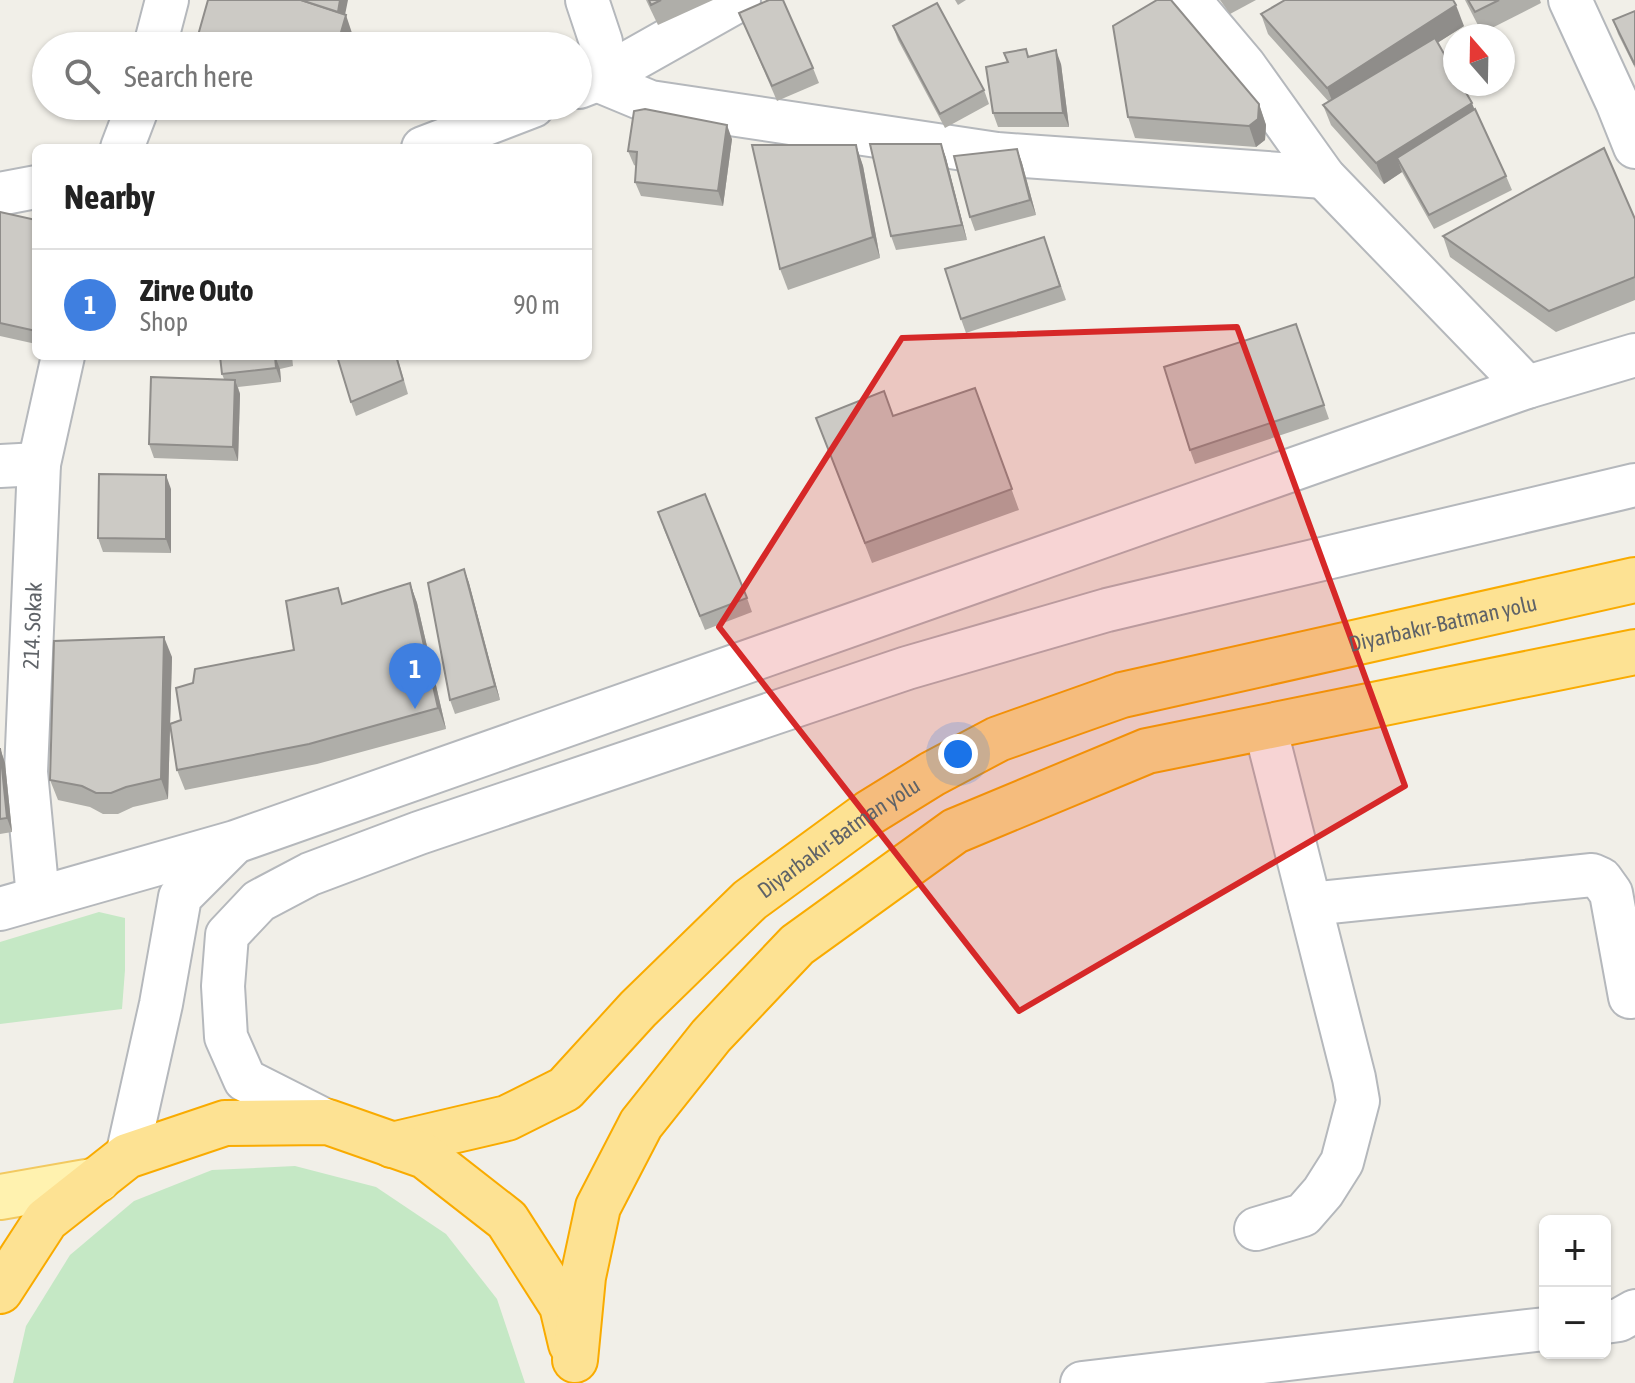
<!DOCTYPE html>
<meta charset="utf-8">
<style>
:root{--surface:#fff;--page:#f2f2f2;--text:#222;--muted:#767676;--line:#e0e0e0;--accent:#ea4335}
body{margin:0;font-family:"Asap Condensed",sans-serif;background:var(--page);color:var(--text)}
.controls{position:absolute;right:24px;bottom:24px;display:grid;overflow:hidden;border-radius:12px;box-shadow:0 2px 6px #0004}
.controls button{width:72px;height:72px;display:grid;place-items:center;padding:0;border:0;border-bottom:2px solid var(--line);background:var(--surface);color:var(--text);font:40px sans-serif}
.compass{position:absolute;left:1443px;top:24px;width:72px;height:72px;border-radius:50%;background:var(--surface);box-shadow:0 2px 6px #0004;rotate:340deg}
.you{position:absolute;left:958px;top:754px;width:28px;height:28px;margin:-20px;border:6px solid #fff;border-radius:50%;background:#1a73e8;box-shadow:0 0 0 12px #1a73e833}
.badge{display:grid;place-items:center;width:52px;height:52px;border-radius:50%;background:var(--accent);color:#fff;font-size:26px;font-weight:700}
.pin{position:absolute;translate:-50% -66px;filter:drop-shadow(0 2px 4px #0008)}
.pin::after{content:'';position:absolute;top:42px;width:28px;height:24px;background:inherit;clip-path:polygon(0 0,100% 0,50% 100%)}
.list{margin:0;padding:0;list-style:none}
h2{display:flex;justify-content:space-between;align-items:center;height:104px;margin:0;padding:0 32px;font-size:34px}
h2 small{font-size:26px;font-weight:400;color:var(--muted)}
.list li{display:grid;grid-template-columns:52px 1fr auto;gap:24px;align-items:center;box-sizing:border-box;height:112px;padding:0 32px;border-top:2px solid var(--line)}
.list b{display:block;font-size:30px;white-space:nowrap}
.list p{margin:0;font-size:26px;white-space:nowrap;color:var(--muted)}
.list em{font-size:26px;font-style:normal;color:var(--muted)}
.icon{flex:none;width:44px;height:44px;fill:none;stroke:currentColor;stroke-width:2;stroke-linecap:round;stroke-linejoin:round}
.map{position:relative;flex:none;width:1635px;height:1383px;overflow:hidden}
.search{position:absolute;background:var(--surface);box-shadow:0 2px 6px #0004;left:32px;top:32px;width:560px;height:88px;display:flex;align-items:center;gap:20px;box-sizing:border-box;padding:0 28px;border-radius:44px;color:var(--muted);font-size:30px}
.panel{position:absolute;background:var(--surface);box-shadow:0 2px 6px #0004;left:32px;top:144px;width:560px;height:216px;border-radius:12px}
.map>svg:first-child{display:block}
.green{fill:#c5e8c5}
.lines{fill:none;stroke-linecap:round;stroke-linejoin:round}
.minor-casing{stroke:#b5b8bc;stroke-width:46}
.major-casing{stroke:#f2c960;stroke-width:48}
.highway-casing{stroke:#f9ab00;stroke-width:48}
.minor{stroke:#fff;stroke-width:42}
.major{stroke:#fff2af;stroke-width:44}
.highway{stroke:#fde293;stroke-width:44}
.wall{fill:#afaea9}
.shaded-wall{fill:#8f8d8a}
.building{fill:#cccac5;stroke:#8f8d8a;stroke-width:2}
.marked{fill:#d62828;fill-opacity:0.2;stroke:#d62828;stroke-width:6;stroke-linejoin:round}
.labels{text-anchor:middle;dominant-baseline:central;stroke-width:6;stroke-linejoin:round;paint-order:stroke}
.street-label{font-size:22px;fill:#5f6368;stroke:#fff}
</style>
<div class="map">
<svg width="1635" height="1383" viewBox="0 0 1635 1383">
<rect width="100%" height="100%" fill="#f1efe8"/>
<g class="green">
<path d="M 99,912 L 125,918 L 125,970 L 122,1009 L 0,1024 L 0,942 Z"/>
<path d="M 295,1166 L 376,1187 L 446,1234 L 497,1299 L 525,1383 L 13,1383 L 26,1326 L 70,1255 L 134,1201 L 212,1170 Z"/>
</g>
<g class="lines">
<g class="minor-casing">
<g id="minor">
<path d="M 587,0 L 601,42 L 597,80 L 650,102 L 997,154 L 1324,177"/>
<path d="M 1189,0 L 1244,65 L 1324,177 L 1527,387"/>
<path d="M 1570,0 L 1617,102 L 1635,147"/>
<path d="M 155,46 L 167,0"/>
<path d="M 579,87 L 597,80 L 739,0"/>
<path d="M 122,148 L 138,106"/>
<path d="M 423,148 L 533,106"/>
<path d="M 0,194 L 36,187"/>
<path d="M 0,466 L 39,464"/>
<path id="s1" d="M 38,897 L 26,772 L 39,464 L 63,356"/>
<path d="M 1310,904 L 1592,875 L 1601,879 L 1611,893 L 1630,997"/>
<path d="M 0,909 L 235,842 L 1527,387 L 1635,355"/>
<path d="M 328,1122 L 245,1080 L 226,1037 L 223,986 L 227,935 L 259,901 L 310,874 L 419,833 L 907,668 L 1107,610 L 1635,485"/>
<path d="M 127,1156 L 161,1004 L 180,897 L 231,846"/>
<path d="M 1256,1229 L 1303,1215 L 1323,1192 L 1342,1162 L 1358,1101 L 1354,1078 L 1265,727"/>
<path d="M 1605,1322 L 1619,1320 L 1635,1311"/>
<path d="M 1082,1383 L 1545,1329"/>
</g>
</g>
<g class="major-casing">
<path id="major" d="M 0,1197 L 98,1180"/>
</g>
<g class="highway-casing">
<g id="highway">
<path id="s2" d="M 392,1145 L 507,1118 L 565,1089 L 638,1009 L 750,900 L 869,813 L 932,774 L 998,739 L 1122,695 L 1635,580"/>
<path d="M 0,1291 L 46,1220 L 127,1156 L 225,1123 L 328,1122 L 425,1156 L 507,1220 L 562,1306 L 571,1344"/>
<path d="M 575,1360 L 583,1277 L 598,1207 L 641,1124 L 711,1036 L 797,945 L 955,831 L 1147,751 L 1635,652"/>
</g>
</g>
<use href="#minor" class="minor"/>
<use href="#major" class="major"/>
<use href="#highway" class="highway"/>
</g>
<g class="wall">
<path d="M 646,0 L 713,0 L 658,25 Z"/>
<path d="M 955,0 L 966,0 L 958,5 Z"/>
<path d="M 1220,0 L 1256,0 L 1230,14 Z"/>
<path d="M 1465,0 L 1540,0 L 1541,3 L 1482,33 Z"/>
<path d="M 1635,11 L 1635,68 L 1618,34 L 1613,20 Z"/>
<path d="M 739,13 L 813,68 L 819,83 L 777,101 Z"/>
<path d="M 1261,14 L 1464,26 L 1437,43 L 1475,110 L 1506,176 L 1512,190 L 1434,229 L 1402,172 L 1384,184 L 1331,125 L 1323,105 L 1329,102 L 1268,34 Z"/>
<path d="M 893,26 L 984,90 L 989,104 L 945,128 L 898,40 Z"/>
<path d="M 1004,53 L 1029,57 L 1061,64 L 1069,127 L 998,127 L 993,113 L 1007,62 Z"/>
<path d="M 1259,104 L 1266,125 L 1265,140 L 1256,147 L 1135,138 L 1128,117 Z"/>
<path d="M 732,139 L 723,206 L 641,196 L 635,182 L 636,166 L 634,165 L 628,151 Z"/>
<path d="M 941,144 L 946,158 L 967,240 L 896,250 L 891,236 Z"/>
<path d="M 856,145 L 863,166 L 880,258 L 788,290 L 780,269 Z"/>
<path d="M 1017,149 L 1022,163 L 1036,215 L 975,231 L 970,217 Z"/>
<path d="M 0,212 L 36,220 L 36,344 L 0,336 Z"/>
<path d="M 1635,219 L 1635,300 L 1556,332 L 1450,257 L 1443,236 Z"/>
<path d="M 1044,237 L 1066,300 L 966,333 L 961,319 Z"/>
<path d="M 1296,324 L 1329,419 L 1195,464 L 1190,450 Z"/>
<path d="M 220,356 L 292,356 L 293,366 L 280,369 L 281,382 L 238,387 L 240,394 L 238,461 L 154,458 L 149,444 L 224,379 L 222,374 Z"/>
<path d="M 397,356 L 408,394 L 356,416 L 351,402 Z"/>
<path d="M 975,388 L 1019,510 L 872,563 L 824,438 L 893,416 Z"/>
<path d="M 171,489 L 171,553 L 103,552 L 98,538 Z"/>
<path d="M 663,527 L 747,598 L 752,612 L 705,630 Z"/>
<path d="M 464,569 L 469,583 L 500,700 L 455,714 L 450,700 Z"/>
<path d="M 410,583 L 417,603 L 446,729 L 317,764 L 185,790 L 177,770 L 170,727 L 168,799 L 133,807 L 118,814 L 103,814 L 90,807 L 58,800 L 50,780 L 172,657 L 170,723 L 181,720 L 193,683 L 294,650 L 344,604 Z"/>
<path d="M 0,748 L 5,763 L 12,832 L 0,834 Z"/>
</g>
<g class="shaded-wall">
<path d="M 340,0 L 348,0 L 344,20 L 346,15 L 353,36 L 350,46 L 337,46 L 337,18 Z"/>
<path d="M 1456,5 L 1464,26 L 1335,108 L 1327,88 Z"/>
<path d="M 1056,50 L 1061,64 L 1069,127 L 1063,113 Z"/>
<path d="M 1472,103 L 1480,124 L 1397,158 L 1402,172 L 1384,184 L 1376,163 Z"/>
<path d="M 1259,104 L 1266,125 L 1265,140 L 1256,147 L 1249,126 Z"/>
<path d="M 727,125 L 732,139 L 723,206 L 718,191 Z"/>
<path d="M 941,144 L 946,158 L 967,240 L 962,225 Z"/>
<path d="M 856,145 L 863,166 L 880,258 L 873,237 Z"/>
<path d="M 1017,149 L 1022,163 L 1036,215 L 1030,200 Z"/>
<path d="M 275,356 L 280,369 L 281,382 L 276,368 Z"/>
<path d="M 235,380 L 240,394 L 238,461 L 233,447 Z"/>
<path d="M 166,475 L 171,489 L 171,553 L 166,539 Z"/>
<path d="M 464,569 L 469,583 L 500,700 L 495,686 Z"/>
<path d="M 410,583 L 417,603 L 446,729 L 438,708 Z"/>
<path d="M 164,637 L 172,657 L 168,799 L 161,779 Z"/>
<path d="M 0,748 L 5,763 L 12,832 L 7,818 Z"/>
</g>
<g class="building">
<path d="M 208,0 L 301,0 L 346,15 L 337,46 L 195,46 Z"/>
<path d="M 301,0 L 340,0 L 338,12 Z"/>
<path d="M 649,0 L 661,0 L 651,5 Z"/>
<path d="M 769,0 L 783,0 L 813,68 L 772,86 L 739,13 Z"/>
<path d="M 1157,0 L 1171,0 L 1259,104 L 1258,119 L 1249,126 L 1128,117 L 1113,26 Z"/>
<path d="M 1285,0 L 1453,0 L 1456,5 L 1327,88 L 1261,14 Z"/>
<path d="M 1468,0 L 1499,0 L 1475,12 Z"/>
<path d="M 937,3 L 984,90 L 940,114 L 893,26 Z"/>
<path d="M 1635,11 L 1635,65 L 1613,20 Z"/>
<path d="M 1435,38 L 1455,73 L 1455,84 L 1461,84 L 1472,103 L 1376,163 L 1323,105 Z"/>
<path d="M 1026,49 L 1028,57 L 1056,50 L 1063,113 L 993,113 L 986,67 L 1008,62 L 1004,53 Z"/>
<path d="M 645,109 L 727,125 L 718,191 L 635,182 L 637,152 L 628,151 L 634,111 Z"/>
<path d="M 1475,109 L 1506,176 L 1429,215 L 1397,158 Z"/>
<path d="M 870,144 L 941,144 L 962,225 L 891,236 Z"/>
<path d="M 752,145 L 856,145 L 873,237 L 780,269 Z"/>
<path d="M 1604,148 L 1635,219 L 1635,277 L 1549,311 L 1443,236 Z"/>
<path d="M 1017,149 L 1030,200 L 970,217 L 954,156 Z"/>
<path d="M 0,212 L 36,220 L 36,331 L 0,323 Z"/>
<path d="M 1044,237 L 1060,286 L 961,319 L 945,269 Z"/>
<path d="M 1296,324 L 1324,405 L 1190,450 L 1164,367 Z"/>
<path d="M 220,356 L 275,356 L 276,368 L 222,374 Z"/>
<path d="M 337,356 L 396,356 L 403,380 L 351,402 Z"/>
<path d="M 151,377 L 235,380 L 233,447 L 149,444 Z"/>
<path d="M 975,388 L 1012,489 L 865,543 L 816,418 L 884,391 L 893,416 Z"/>
<path d="M 99,474 L 166,475 L 166,539 L 98,538 Z"/>
<path d="M 705,494 L 747,598 L 700,616 L 658,512 Z"/>
<path d="M 464,569 L 495,686 L 450,700 L 428,583 Z"/>
<path d="M 410,583 L 438,708 L 309,744 L 177,770 L 170,724 L 181,720 L 176,688 L 193,683 L 195,669 L 294,650 L 286,601 L 338,588 L 342,604 Z"/>
<path d="M 164,637 L 161,779 L 126,787 L 111,793 L 96,793 L 82,786 L 50,780 L 54,641 Z"/>
<path d="M 0,748 L 7,818 L 0,819 Z"/>
</g>
<path class="marked" d="M 1237,327 L 1405,786 L 1019,1011 L 719,627 L 902,338 Z"/>
<g class="labels">
<g class="street-label">
<text stroke="none"><textPath href="#s2" startOffset="1204">Diyarbakır-Batman yolu</textPath></text>
<text stroke="none"><textPath href="#s1" startOffset="272">214. Sokak</textPath></text>
<text stroke="none"><textPath href="#s2" startOffset="556">Diyarbakır-Batman yolu</textPath></text>
</g>
</g>
</svg>
<div class="controls">
<button>+</button>
<button>−</button>
</div>
<svg class="compass" viewBox="-18 -18 36 36"><path d="M0-13l5 13h-10z" fill="#e53935"/><path d="M0 13l5-13h-10z" fill="#767676"/></svg>
<div class="you"></div>
<div class="pin badge" style="left:415px;top:709px;background:#3f7fe0">1</div>
<div class="search"><svg class="icon" aria-label="search" viewBox="0 0 24 24"><circle cx="10" cy="10" r="6"/><path d="M15 15l6 6"/></svg>Search here</div>
<section class="panel">
<h2>Nearby<small></small></h2>
<ul class="list">
<li><span class="badge" style="background:#3f7fe0">1</span><div><b>Zirve Outo</b><p>Shop</p></div><em>90 m</em></li>
</ul>
</section>
</div>
